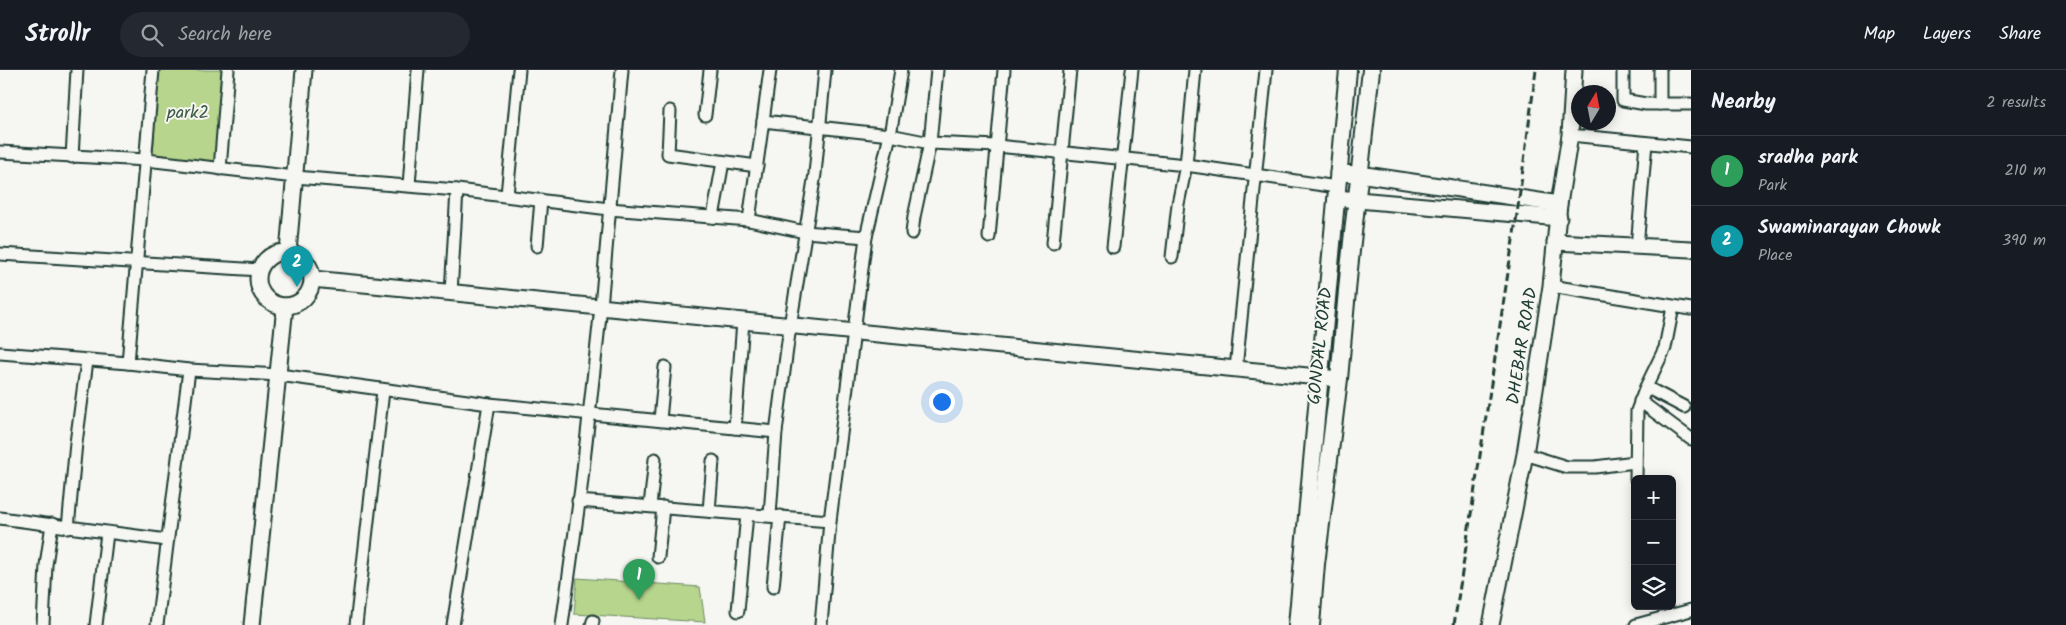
<!DOCTYPE html>
<meta charset="utf-8">
<style>
:root{--surface:#171b24;--page:#242831;--text:#f1f3f6;--muted:#9ea1a6;--line:#363941;--accent:#b45309}
body{margin:0;font-family:Kalam,sans-serif;background:var(--page);color:var(--text)}
.controls{position:absolute;right:15px;bottom:15px;display:grid;overflow:hidden;border-radius:8px;box-shadow:0 2px 12px #0003}
.controls button{width:45px;height:45px;display:grid;place-items:center;padding:0;border:0;border-bottom:1px solid var(--line);background:var(--surface);color:var(--text);font:25px sans-serif}
.compass{position:absolute;left:1571px;top:15px;width:45px;height:45px;border-radius:50%;background:var(--surface);box-shadow:0 2px 12px #0003;rotate:10deg}
.you{position:absolute;left:941px;top:331px;width:18px;height:18px;margin:-12px;border:4px solid #fff;border-radius:50%;background:#1a73e8;box-shadow:0 0 0 8px #1a73e833}
.badge{display:grid;place-items:center;width:32px;height:32px;border-radius:50%;background:var(--accent);color:#fff;font-size:16px;font-weight:700}
.pin{position:absolute;translate:-50% -41px;filter:drop-shadow(0 1px 2px #0008)}
.pin::after{content:'';position:absolute;top:26px;width:18px;height:15px;background:inherit;clip-path:polygon(0 0,100% 0,50% 100%)}
.list{margin:0;padding:0;list-style:none}
h2{display:flex;justify-content:space-between;align-items:center;height:65px;margin:0;padding:0 20px;font-size:21px}
h2 small{font-size:16px;font-weight:400;color:var(--muted)}
.list li{display:grid;grid-template-columns:32px 1fr auto;gap:15px;align-items:center;box-sizing:border-box;height:70px;padding:0 20px;border-top:1px solid var(--line)}
.list b{display:block;font-size:19px;white-space:nowrap}
.list p{margin:0;font-size:16px;white-space:nowrap;color:var(--muted)}
.list em{font-size:16px;font-style:normal;color:var(--muted)}
.icon{flex:none;width:28px;height:28px;fill:none;stroke:currentColor;stroke-width:2;stroke-linecap:round;stroke-linejoin:round}
.map{position:relative;flex:none;width:1691px;height:555px;overflow:hidden}
header{display:flex;align-items:center;gap:30px;box-sizing:border-box;height:70px;padding:0 25px;background:var(--surface);border-bottom:1px solid var(--line)}
header strong{font-size:24px}
nav{display:flex;gap:28px;margin-inline-start:auto;font-size:18px}
.search{width:350px;height:45px;background:var(--page);display:flex;align-items:center;gap:12px;box-sizing:border-box;padding:0 18px;border-radius:28px;color:var(--muted);font-size:19px}
main{display:flex}
aside{flex:1;background:var(--surface)}
.map>svg:first-child{display:block}
.green{fill:#b7d58d;stroke:#6b8960}
.lines{fill:none;stroke-linecap:round;stroke-linejoin:round}
.minor-casing{stroke:#1f3d34;stroke-width:15}
.tertiary-casing{stroke:#1f3d34;stroke-width:19}
.secondary-casing{stroke:#1f3d34;stroke-width:20}
.minor{stroke:#f6f6f2;stroke-width:11}
.tertiary{stroke:#f6f6f2;stroke-width:15}
.secondary{stroke:#f6f6f2;stroke-width:16}
.rail{stroke:#1f3d34;stroke-width:3;stroke-dasharray:8 4;stroke-linecap:butt}
.labels{text-anchor:middle;dominant-baseline:central;stroke-width:4;stroke-linejoin:round;paint-order:stroke}
.park-label{font-size:18px;fill:#3d5b46;stroke:#f6f6f2}
.street-label{font-size:18px;fill:#1f3d34;stroke:#f6f6f2}
</style>
<header>
<strong>Strollr</strong>
<div class="search"><svg class="icon" aria-label="search" viewBox="0 0 24 24"><circle cx="10" cy="10" r="6"/><path d="M15 15l6 6"/></svg>Search here</div>
<nav><a>Map</a><a>Layers</a><a>Share</a></nav>
</header>
<main>
<div class="map">
<svg width="1691" height="555" viewBox="0 0 1691 555">
<rect width="100%" height="100%" fill="#f6f6f2"/>
<filter id="ink" filterUnits="userSpaceOnUse"><feTurbulence type="fractalNoise" baseFrequency=".02" numOctaves="2"/><feDisplacementMap in="SourceGraphic" scale="10" xChannelSelector="R" yChannelSelector="G"/><feConvolveMatrix kernelMatrix="1 2 1 2 8 2 1 2 1" color-interpolation-filters="sRGB"/></filter>
<g filter="url(#ink)">
<g class="green">
<path d="M 158,0 L 223,0 L 216,95 L 153,86 Z"/>
<path d="M 577,508 L 700,517 L 705,552 L 574,544 Z"/>
</g>
<g class="lines">
<g class="minor-casing">
<g id="minor">
<path d="M 1623,0 L 1623,30 L 1646,34 L 1691,34"/>
<path d="M 1660,0 L 1660,34"/>
<path d="M 670,41 L 668,84 L 757,96"/>
<path d="M 705,45 L 710,0"/>
<path d="M 763,51 L 770,0"/>
<path d="M 1570,65 L 1691,77"/>
<path d="M 0,82 L 146,90 L 295,107 L 457,120 L 609,139 L 749,150 L 805,162 L 866,167"/>
<path d="M 72,87 L 77,0"/>
<path d="M 220,99 L 228,0"/>
<path d="M 409,115 L 418,0"/>
<path d="M 507,125 L 519,0"/>
<path d="M 713,147 L 723,92"/>
<path d="M 749,150 L 763,51 L 890,65 L 930,73 L 997,76 L 1186,95 L 1337,117"/>
<path d="M 912,163 L 914,147 L 930,73 L 937,0"/>
<path d="M 989,167 L 1004,0"/>
<path d="M 1053,173 L 1070,0"/>
<path d="M 537,176 L 541,130"/>
<path d="M 1113,177 L 1132,0"/>
<path d="M 1637,177 L 1646,73"/>
<path d="M 0,184 L 260,200"/>
<path d="M 1172,187 L 1178,134 L 1186,95 L 1195,0"/>
<path d="M 1551,216 L 1691,239"/>
<path d="M 451,223 L 457,120"/>
<path d="M 0,283 L 128,293 L 189,300 L 279,305 L 489,334 L 776,362"/>
<path d="M 128,293 L 153,0"/>
<path d="M 1236,299 L 1266,0"/>
<path d="M 1646,317 L 1684,337"/>
<path d="M 1640,331 L 1691,369"/>
<path d="M 660,350 L 665,297"/>
<path d="M 735,358 L 743,251"/>
<path d="M 1525,384 L 1567,397 L 1595,397 L 1635,392"/>
<path d="M 1636,409 L 1637,341 L 1646,317 L 1665,278 L 1673,237"/>
<path d="M 578,431 L 830,451"/>
<path d="M 650,436 L 655,389"/>
<path d="M 709,441 L 713,391"/>
<path d="M 770,445 L 776,362 L 790,256 L 815,104 L 825,0"/>
<path d="M 0,448 L 167,470"/>
<path d="M 68,458 L 76,373 L 87,291"/>
<path d="M 658,487 L 663,437"/>
<path d="M 773,517 L 780,446"/>
<path d="M 738,541 L 747,444"/>
<path d="M 43,555 L 46,495 L 52,454"/>
<path d="M 96,555 L 107,463"/>
<path d="M 157,555 L 189,300"/>
<path d="M 356,555 L 383,321"/>
<path d="M 453,555 L 489,334"/>
<path d="M 562,555 L 581,418 L 601,237 L 622,0"/>
<path d="M 592,555 L 593,551"/>
<path d="M 821,555 L 830,451 L 866,167 L 890,65 L 901,0"/>
<path d="M 1636,555 L 1691,540"/>
</g>
</g>
<g class="tertiary-casing">
<g id="tertiary">
<path d="M 1338,103 L 1359,104 L 1559,134"/>
<path d="M 1336,128 L 1559,148"/>
<path d="M 1555,172 L 1691,179"/>
<path d="M 288,182 L 304,0"/>
<circle cx="285" cy="209" r="27"/>
<path d="M 312,209 L 1339,309"/>
<path d="M 252,555 L 285,236"/>
<path d="M 1491,555 L 1525,384 L 1551,216 L 1559,134 L 1570,65 L 1574,0"/>
</g>
</g>
<g class="secondary-casing">
<g id="secondary">
<path d="M 1297,555 L 1348,0"/>
<path d="M 1311,555 L 1316,494 L 1339,309 L 1349,199 L 1371,0"/>
</g>
</g>
<use href="#minor" class="minor"/>
<use href="#tertiary" class="tertiary"/>
<use href="#secondary" class="secondary"/>
<path class="rail" d="M 1454,555 L 1517,144 L 1536,0"/>
</g>
</g>
<g class="labels">
<g class="park-label">
<text x="188" y="43">park2</text>
</g>
<g class="street-label">
<text transform="translate(1321 276) rotate(-84)">GONDAL ROAD</text>
<text transform="translate(1523 276) rotate(-81)">DHEBAR ROAD</text>
</g>
</g>
</svg>
<div class="controls">
<button>+</button>
<button>−</button>
<button><svg class="icon" aria-label="layers" viewBox="0 0 24 24"><path d="M12 4l9 5-9 5-9-5zM3 14l9 5 9-5"/></svg></button>
</div>
<svg class="compass" viewBox="-18 -18 36 36"><path d="M0-13l5 13h-10z" fill="#e53935"/><path d="M0 13l5-13h-10z" fill="#9ea1a6"/></svg>
<div class="you"></div>
<div class="pin badge" style="left:639px;top:530px;background:#2e9e5b">1</div>
<div class="pin badge" style="left:297px;top:217px;background:#0f9aa8">2</div>
</div>
<aside>
<h2>Nearby<small>2 results</small></h2>
<ul class="list">
<li><span class="badge" style="background:#2e9e5b">1</span><div><b>sradha park</b><p>Park</p></div><em>210 m</em></li>
<li><span class="badge" style="background:#0f9aa8">2</span><div><b>Swaminarayan Chowk</b><p>Place</p></div><em>390 m</em></li>
</ul>
</aside>
</main>
